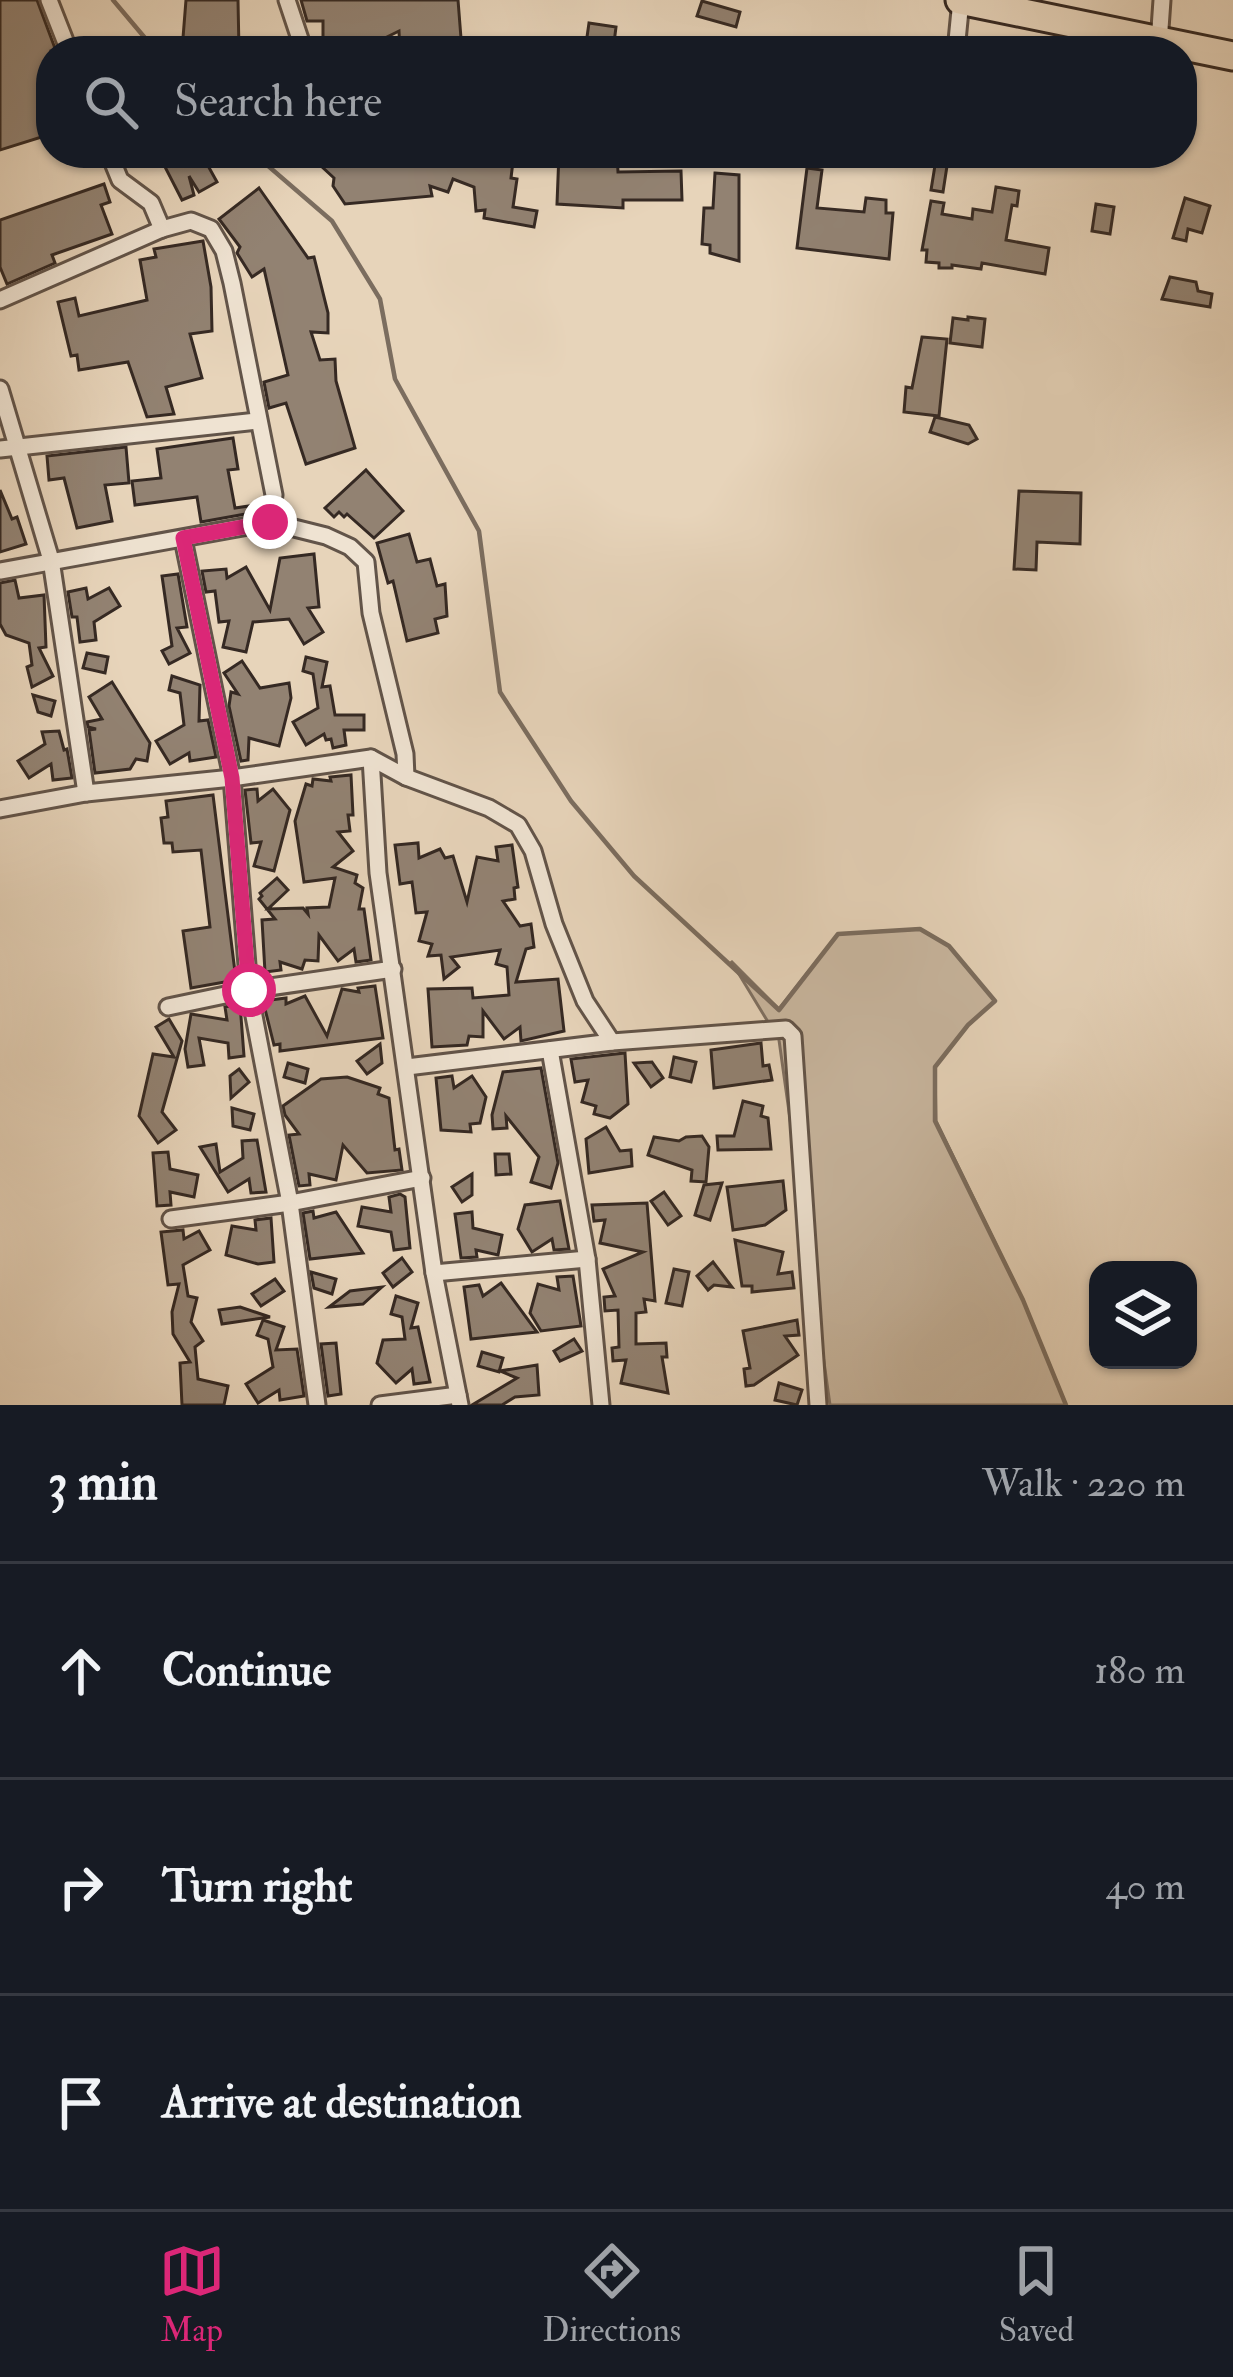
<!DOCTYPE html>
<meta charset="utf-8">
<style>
:root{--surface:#171b24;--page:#20242c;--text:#f1f3f6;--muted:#9ea1a6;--line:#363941;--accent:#db2777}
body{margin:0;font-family:"IM FELL Double Pica",serif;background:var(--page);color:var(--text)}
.controls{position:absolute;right:36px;bottom:36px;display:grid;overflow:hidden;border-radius:24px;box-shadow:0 3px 9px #0004}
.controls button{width:108px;height:108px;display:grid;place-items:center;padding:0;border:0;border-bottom:3px solid var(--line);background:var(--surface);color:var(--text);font:60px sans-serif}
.stop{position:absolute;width:36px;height:36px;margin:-27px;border:9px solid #db2777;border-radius:50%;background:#fff}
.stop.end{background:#db2777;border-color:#fff;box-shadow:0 3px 12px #0008}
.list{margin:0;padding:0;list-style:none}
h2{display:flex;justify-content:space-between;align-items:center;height:156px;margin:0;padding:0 48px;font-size:51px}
h2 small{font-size:39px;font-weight:400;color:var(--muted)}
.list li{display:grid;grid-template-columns:78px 1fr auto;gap:36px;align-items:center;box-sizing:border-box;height:216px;padding:0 48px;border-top:3px solid var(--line)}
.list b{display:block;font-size:45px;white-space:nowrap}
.list em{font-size:39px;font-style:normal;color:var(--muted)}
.icon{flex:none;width:66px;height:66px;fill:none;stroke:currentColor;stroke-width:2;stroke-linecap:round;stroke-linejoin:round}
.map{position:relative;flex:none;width:1233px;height:1405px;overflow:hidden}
.search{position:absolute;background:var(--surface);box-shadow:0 3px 9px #0004;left:36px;right:36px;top:36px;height:132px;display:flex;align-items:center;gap:30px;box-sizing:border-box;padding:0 42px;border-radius:48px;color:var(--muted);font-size:45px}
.sheet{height:804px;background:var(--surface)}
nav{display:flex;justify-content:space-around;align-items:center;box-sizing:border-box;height:168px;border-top:3px solid var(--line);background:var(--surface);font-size:33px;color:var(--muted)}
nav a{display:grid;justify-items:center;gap:6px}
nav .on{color:var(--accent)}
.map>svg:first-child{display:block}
.green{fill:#c9b7a0;stroke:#7f7062;stroke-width:3}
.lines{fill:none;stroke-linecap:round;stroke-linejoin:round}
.stream{stroke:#7b6d5f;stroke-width:4.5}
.building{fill:#928272;stroke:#352923;stroke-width:3}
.street-casing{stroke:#625449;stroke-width:21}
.highway-casing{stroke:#352923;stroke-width:33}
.street{stroke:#efe3d2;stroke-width:15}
.highway{stroke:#e7d4ba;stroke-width:27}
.route{stroke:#db2777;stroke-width:15}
</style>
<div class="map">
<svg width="1233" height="1405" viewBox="0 0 1233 1405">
<rect width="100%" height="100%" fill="#e7d4ba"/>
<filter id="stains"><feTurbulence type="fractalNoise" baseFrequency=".00167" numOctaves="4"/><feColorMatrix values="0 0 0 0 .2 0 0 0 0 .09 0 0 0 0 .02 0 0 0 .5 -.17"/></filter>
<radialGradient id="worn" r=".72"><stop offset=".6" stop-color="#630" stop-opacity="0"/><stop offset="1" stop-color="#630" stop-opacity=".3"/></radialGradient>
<path class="green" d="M 920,929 L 949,946 L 995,1001 L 968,1025 L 935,1067 L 936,1121 L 1023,1300 L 1066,1405 L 830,1405 L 779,1040 L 731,961 L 779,1009 L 838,934 Z"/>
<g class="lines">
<g class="stream">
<path d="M 113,0 L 156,51"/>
<path d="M 253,153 L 332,221 L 380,299 L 395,379 L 479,531 L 500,692 L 571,801 L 634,876 L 779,1010 L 838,934 L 920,929 L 949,946 L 995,1001 L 968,1025 L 935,1067 L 935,1121 L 1023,1300 L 1066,1405"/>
</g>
</g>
<g class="building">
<path d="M 0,0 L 37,0 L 56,51 L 51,51 L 51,104 L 39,109 L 48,135 L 0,150 Z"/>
<path d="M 186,0 L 238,0 L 239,51 L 208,51 L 208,45 L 183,38 Z"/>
<path d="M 301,0 L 458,0 L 462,51 L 400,51 L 399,31 L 367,47 L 367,51 L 323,51 L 323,21 L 307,21 Z"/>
<path d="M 702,1 L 740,12 L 736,27 L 697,16 Z"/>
<path d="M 589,23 L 616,27 L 613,51 L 585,51 Z"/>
<path d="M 187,153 L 229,153 L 207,164 L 217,182 L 199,192 L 189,176 L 194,195 L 182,200 L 164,165 Z"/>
<path d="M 307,153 L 514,153 L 511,178 L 517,179 L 513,207 L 537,211 L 534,227 L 484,218 L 485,210 L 476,211 L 474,187 L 453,179 L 448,192 L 430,186 L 432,196 L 345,204 L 333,186 L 334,178 Z"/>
<path d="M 559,153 L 617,153 L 618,172 L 681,171 L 682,200 L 623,200 L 623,208 L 557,204 Z"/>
<path d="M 937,153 L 949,153 L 943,192 L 931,190 Z"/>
<path d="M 807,168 L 822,170 L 817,208 L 864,212 L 866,198 L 886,200 L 886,213 L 893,213 L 889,259 L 797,248 Z"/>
<path d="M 715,173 L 739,175 L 739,261 L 710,253 L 710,245 L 702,244 L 704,208 L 713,208 Z"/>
<path d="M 104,184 L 110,202 L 101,205 L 112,234 L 52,255 L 55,263 L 7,284 L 0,267 L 0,220 Z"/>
<path d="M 996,187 L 1019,191 L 1017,206 L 1012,205 L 1006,240 L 1049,248 L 1045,274 L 982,263 L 981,269 L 952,265 L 952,268 L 939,268 L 939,263 L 926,262 L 927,250 L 922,250 L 931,201 L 944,203 L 942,214 L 972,219 L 973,209 L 992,212 Z"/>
<path d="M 259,188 L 308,258 L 314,257 L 328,313 L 328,333 L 311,332 L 320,360 L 335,359 L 336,381 L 355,448 L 306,464 L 286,403 L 269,408 L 264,382 L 288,375 L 264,269 L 252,277 L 237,253 L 240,247 L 219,219 Z"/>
<path d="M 1185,198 L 1210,206 L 1202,233 L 1188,229 L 1186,241 L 1173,238 Z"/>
<path d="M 1096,204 L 1114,207 L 1110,234 L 1092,231 Z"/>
<path d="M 203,241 L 211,287 L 212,331 L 190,334 L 202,378 L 166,387 L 174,414 L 147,417 L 128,362 L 79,370 L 77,355 L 71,356 L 58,302 L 75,298 L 79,316 L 147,300 L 140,260 L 156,257 L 154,249 Z"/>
<path d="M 1170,277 L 1196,282 L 1198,291 L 1212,294 L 1210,307 L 1162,299 Z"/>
<path d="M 968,317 L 985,319 L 982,347 L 950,343 L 953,318 L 968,320 Z"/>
<path d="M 922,337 L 947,339 L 939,416 L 904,412 L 906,387 L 912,388 Z"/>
<path d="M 935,417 L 969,425 L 977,439 L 968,444 L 930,432 Z"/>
<path d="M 233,438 L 238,469 L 228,470 L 235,508 L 249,506 L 251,513 L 201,522 L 197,497 L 135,505 L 132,481 L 161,478 L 157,449 Z"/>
<path d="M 126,447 L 129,483 L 105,485 L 112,521 L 77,528 L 64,478 L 49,480 L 47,456 Z"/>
<path d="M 366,470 L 403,511 L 374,538 L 347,514 L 344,517 L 339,512 L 334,517 L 325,508 Z"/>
<path d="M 0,490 L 12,519 L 17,517 L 26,544 L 0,552 Z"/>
<path d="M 1019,491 L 1081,493 L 1080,544 L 1037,542 L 1036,570 L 1014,569 Z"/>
<path d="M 409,534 L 417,562 L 430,559 L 437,586 L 445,584 L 447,616 L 435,619 L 438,633 L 407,641 L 393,581 L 388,583 L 377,543 Z"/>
<path d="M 314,554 L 319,607 L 308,608 L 323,632 L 304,644 L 289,619 L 253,622 L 246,652 L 223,647 L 229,621 L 219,622 L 215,591 L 206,592 L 202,571 L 226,569 L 227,578 L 246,567 L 270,610 L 280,558 Z"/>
<path d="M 178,574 L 187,627 L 177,628 L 190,653 L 169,664 L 162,651 L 172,646 L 162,576 Z"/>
<path d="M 15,580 L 19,598 L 44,595 L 46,647 L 39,648 L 53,676 L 32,687 L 27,667 L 32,665 L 29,643 L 6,635 L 0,624 L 0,583 Z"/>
<path d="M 86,588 L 88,599 L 109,588 L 120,606 L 94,622 L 96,640 L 80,642 L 77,617 L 72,617 L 68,592 Z"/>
<path d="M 87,653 L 108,657 L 105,673 L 83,668 Z"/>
<path d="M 306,657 L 327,662 L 322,687 L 330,686 L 335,715 L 364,715 L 364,730 L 344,730 L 346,745 L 333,748 L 331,739 L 326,740 L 324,734 L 306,745 L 293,722 L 318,708 L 313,674 L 303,671 Z"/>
<path d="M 242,661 L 260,688 L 289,683 L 291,698 L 279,746 L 249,738 L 248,760 L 241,761 L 229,706 L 231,692 L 238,694 L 224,673 Z"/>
<path d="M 172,676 L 200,685 L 199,721 L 208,720 L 216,757 L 190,761 L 189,753 L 170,764 L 156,741 L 184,725 L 180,693 L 169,690 Z"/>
<path d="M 112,682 L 150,743 L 147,761 L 136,759 L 130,769 L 95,773 L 89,730 L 96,729 L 88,727 L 87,722 L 102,719 L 89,697 Z"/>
<path d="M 33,695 L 55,701 L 51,716 L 38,712 Z"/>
<path d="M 59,731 L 64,750 L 67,749 L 72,778 L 53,780 L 51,764 L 29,778 L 18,761 L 45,744 L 42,732 Z"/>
<path d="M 351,775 L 353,815 L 348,815 L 350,831 L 338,832 L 353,851 L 333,867 L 357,875 L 355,883 L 363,888 L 359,909 L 364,909 L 371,960 L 356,962 L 354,949 L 338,961 L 319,935 L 318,961 L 305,960 L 302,969 L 280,962 L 281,970 L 265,972 L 262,920 L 275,919 L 259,899 L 262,896 L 260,893 L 277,878 L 288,890 L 268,909 L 303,908 L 308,914 L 307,908 L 329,907 L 335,878 L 304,882 L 295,821 L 306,784 L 312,786 L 313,779 L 331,781 L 330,777 Z"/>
<path d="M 257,789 L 258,801 L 273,789 L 290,810 L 274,871 L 254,866 L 261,842 L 251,843 L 245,790 Z"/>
<path d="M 213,795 L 236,980 L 191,988 L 183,931 L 210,927 L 201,850 L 173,852 L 172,843 L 164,843 L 161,818 L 168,817 L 166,801 Z"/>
<path d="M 418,843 L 419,858 L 440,849 L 445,858 L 453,856 L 467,902 L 477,857 L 498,861 L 496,847 L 512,845 L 518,887 L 514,888 L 515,899 L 503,901 L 520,926 L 531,924 L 534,947 L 526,949 L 516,982 L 558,979 L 564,1031 L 521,1041 L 520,1027 L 504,1039 L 483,1011 L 483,1037 L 469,1036 L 467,1045 L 432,1047 L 428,989 L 472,988 L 473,998 L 509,995 L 507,967 L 496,964 L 500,950 L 451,957 L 459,967 L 444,979 L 441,955 L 428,956 L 432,944 L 419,941 L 427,912 L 416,913 L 412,882 L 400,884 L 395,845 Z"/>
<path d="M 375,986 L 383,1038 L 280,1051 L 280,1044 L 274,1045 L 263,1001 L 286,998 L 286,1004 L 305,996 L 327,1036 L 342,989 L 359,992 L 358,988 Z"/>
<path d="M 240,1004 L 244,1056 L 229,1058 L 228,1043 L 199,1038 L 204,1065 L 188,1067 L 185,1049 L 191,1014 L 227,1020 L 225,1007 Z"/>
<path d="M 169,1019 L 182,1041 L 162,1112 L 176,1130 L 158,1143 L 139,1116 L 153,1054 L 174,1057 L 156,1027 Z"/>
<path d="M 761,1043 L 763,1066 L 769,1065 L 772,1080 L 714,1088 L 711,1050 Z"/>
<path d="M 380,1044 L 382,1063 L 367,1074 L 357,1061 Z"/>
<path d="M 625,1053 L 628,1104 L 610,1118 L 594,1114 L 596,1106 L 582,1102 L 588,1080 L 575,1082 L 571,1059 Z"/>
<path d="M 674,1057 L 696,1062 L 691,1082 L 670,1077 Z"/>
<path d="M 652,1062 L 663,1078 L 651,1087 L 634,1063 Z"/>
<path d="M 288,1063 L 308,1069 L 305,1083 L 284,1077 Z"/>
<path d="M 541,1068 L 558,1163 L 551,1188 L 531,1182 L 539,1157 L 506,1116 L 507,1128 L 493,1129 L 492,1115 L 503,1072 Z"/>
<path d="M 239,1069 L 249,1082 L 231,1098 L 230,1076 Z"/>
<path d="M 452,1076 L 454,1088 L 472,1076 L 486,1097 L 480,1123 L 470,1124 L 471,1132 L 441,1130 L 436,1078 Z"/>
<path d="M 347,1077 L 380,1088 L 378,1094 L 389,1098 L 395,1150 L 399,1149 L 402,1170 L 367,1173 L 343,1145 L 336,1180 L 309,1174 L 310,1185 L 299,1186 L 289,1135 L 299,1134 L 285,1115 L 283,1106 L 321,1079 Z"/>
<path d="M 743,1101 L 763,1106 L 761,1116 L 768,1118 L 771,1149 L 718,1150 L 717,1136 L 734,1136 Z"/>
<path d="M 232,1108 L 254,1114 L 250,1130 L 233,1126 Z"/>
<path d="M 606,1127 L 620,1151 L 631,1150 L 632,1166 L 589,1173 L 586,1139 Z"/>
<path d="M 702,1136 L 709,1147 L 706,1182 L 691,1181 L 692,1170 L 648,1155 L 654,1137 L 679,1141 L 686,1137 Z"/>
<path d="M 257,1140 L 266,1192 L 251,1193 L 249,1179 L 228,1192 L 200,1147 L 216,1144 L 220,1172 L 243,1158 L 242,1141 Z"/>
<path d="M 168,1152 L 170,1169 L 198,1175 L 194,1197 L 170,1192 L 171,1205 L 157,1206 L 153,1153 Z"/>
<path d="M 495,1154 L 509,1154 L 511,1174 L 496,1175 Z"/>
<path d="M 472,1174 L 472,1195 L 462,1202 L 452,1187 Z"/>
<path d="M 783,1181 L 786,1210 L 765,1225 L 733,1230 L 727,1187 Z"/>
<path d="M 722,1183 L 710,1220 L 695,1215 L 704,1185 Z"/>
<path d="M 664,1192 L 681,1216 L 668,1225 L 651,1201 Z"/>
<path d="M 400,1194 L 405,1197 L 410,1248 L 394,1250 L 391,1232 L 358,1226 L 362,1207 L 391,1212 L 389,1197 Z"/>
<path d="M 560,1201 L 569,1249 L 554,1250 L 552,1239 L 532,1252 L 518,1229 L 525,1205 Z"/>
<path d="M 647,1203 L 655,1301 L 644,1299 L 646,1312 L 636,1313 L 636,1344 L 666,1343 L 667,1357 L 662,1357 L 668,1393 L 621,1383 L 626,1360 L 613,1361 L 612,1348 L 619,1347 L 618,1310 L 605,1311 L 604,1297 L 615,1296 L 603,1269 L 643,1252 L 600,1243 L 605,1220 L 594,1221 L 592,1205 Z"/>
<path d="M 313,1211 L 314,1218 L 336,1212 L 363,1253 L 310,1259 L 303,1213 Z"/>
<path d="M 472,1212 L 473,1228 L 502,1235 L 498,1255 L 476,1250 L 477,1257 L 461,1258 L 455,1214 Z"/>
<path d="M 271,1218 L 274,1262 L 258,1264 L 226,1255 L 232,1226 L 256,1230 L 255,1220 Z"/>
<path d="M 183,1230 L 184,1239 L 199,1231 L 210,1250 L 183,1265 L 188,1296 L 197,1298 L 191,1322 L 203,1341 L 195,1347 L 198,1379 L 228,1386 L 224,1405 L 182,1405 L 180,1363 L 190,1362 L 173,1334 L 172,1312 L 179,1284 L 168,1285 L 161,1232 Z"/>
<path d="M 735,1240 L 783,1252 L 778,1274 L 792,1272 L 794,1288 L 752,1292 L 752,1286 L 742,1286 Z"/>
<path d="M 402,1258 L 412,1272 L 393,1287 L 383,1273 Z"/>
<path d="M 713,1262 L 732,1287 L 714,1285 L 708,1290 L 697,1276 Z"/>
<path d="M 674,1269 L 689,1272 L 682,1306 L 666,1303 Z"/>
<path d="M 311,1272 L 336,1279 L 332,1294 L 314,1288 Z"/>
<path d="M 573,1276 L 581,1326 L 541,1331 L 530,1313 L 538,1284 L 559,1290 L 557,1277 Z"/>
<path d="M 275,1279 L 284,1291 L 261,1306 L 252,1294 Z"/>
<path d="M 501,1283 L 537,1332 L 471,1339 L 464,1287 L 479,1285 L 483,1296 Z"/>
<path d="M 382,1287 L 363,1304 L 329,1307 L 350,1291 Z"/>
<path d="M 396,1296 L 418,1303 L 411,1328 L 418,1327 L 430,1382 L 414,1384 L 412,1369 L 396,1383 L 377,1363 L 383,1340 L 405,1339 L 402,1317 L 391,1314 Z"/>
<path d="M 240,1307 L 270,1317 L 222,1324 L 219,1310 Z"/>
<path d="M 263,1320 L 284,1327 L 276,1350 L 297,1349 L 304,1396 L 280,1400 L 279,1390 L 258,1403 L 246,1384 L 273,1367 L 268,1339 L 257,1335 Z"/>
<path d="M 797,1320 L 799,1335 L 785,1336 L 798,1355 L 754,1385 L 746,1386 L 744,1369 L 750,1368 L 743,1331 Z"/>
<path d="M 574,1339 L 582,1351 L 560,1361 L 554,1351 Z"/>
<path d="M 336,1343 L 341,1394 L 328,1396 L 321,1344 Z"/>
<path d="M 482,1352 L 503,1358 L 499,1372 L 478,1366 Z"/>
<path d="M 537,1365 L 539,1395 L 515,1397 L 502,1405 L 472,1405 L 517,1378 L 500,1371 Z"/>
<path d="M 779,1383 L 802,1390 L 797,1405 L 775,1400 Z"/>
</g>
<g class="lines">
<g class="street-casing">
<g id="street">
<path d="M 49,0 L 69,51"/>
<path d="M 287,0 L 304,51"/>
<path d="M 1159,43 L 1162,0"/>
<path d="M 956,51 L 961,0"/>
<path d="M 109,153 L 120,180 L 151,203 L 162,229"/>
<path d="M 0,300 L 162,229 L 191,221 L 211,229 L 224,251 L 232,283 L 274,495 L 270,522"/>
<path d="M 0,389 L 51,560 L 86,793"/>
<path d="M 0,449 L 257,421"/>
<path d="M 183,539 L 232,778 L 249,990 L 290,1203 L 317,1405"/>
<path d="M 0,571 L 270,522 L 326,536 L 350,547 L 366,562 L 371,613 L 405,754 L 406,777"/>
<path d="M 371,758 L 378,873 L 434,1273 L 460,1405"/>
<path d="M 0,809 L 86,793 L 232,778 L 371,758 L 406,777 L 489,808 L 518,825 L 533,851 L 554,924 L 585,1001 L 612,1042 L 786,1029 L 793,1036 L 818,1405"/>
<path d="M 168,1007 L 249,990 L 393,969"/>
<path d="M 550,1050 L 587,1259 L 601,1405"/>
<path d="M 407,1067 L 612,1042"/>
<path d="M 171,1219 L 290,1203 L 422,1178"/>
<path d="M 434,1273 L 587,1259"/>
<path d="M 380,1405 L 458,1395"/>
</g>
</g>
<g class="highway-casing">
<path id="highway" d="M 960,0 L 1233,56"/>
</g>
<use href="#street" class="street"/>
<use href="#highway" class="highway"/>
</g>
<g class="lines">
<path class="route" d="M 249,990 L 232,778 L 183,538 L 270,522"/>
</g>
<rect width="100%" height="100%" filter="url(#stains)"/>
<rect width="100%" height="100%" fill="url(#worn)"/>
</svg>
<div class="controls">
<button><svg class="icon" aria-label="layers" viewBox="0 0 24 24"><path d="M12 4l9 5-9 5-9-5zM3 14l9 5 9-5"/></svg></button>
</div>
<div class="stop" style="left:249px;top:990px"></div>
<div class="stop end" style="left:270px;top:522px"></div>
<div class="search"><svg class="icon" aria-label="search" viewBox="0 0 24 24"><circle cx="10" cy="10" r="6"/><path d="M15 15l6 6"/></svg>Search here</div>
</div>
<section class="sheet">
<h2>3 min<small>Walk · 220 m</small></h2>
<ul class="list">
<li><svg class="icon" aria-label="ahead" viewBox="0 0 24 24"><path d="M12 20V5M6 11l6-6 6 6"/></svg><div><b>Continue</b></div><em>180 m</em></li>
<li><svg class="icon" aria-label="right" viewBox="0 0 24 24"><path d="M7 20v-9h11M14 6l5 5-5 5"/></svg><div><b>Turn right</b></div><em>40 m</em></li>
<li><svg class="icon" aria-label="arrive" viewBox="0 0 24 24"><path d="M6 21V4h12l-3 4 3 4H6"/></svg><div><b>Arrive at destination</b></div></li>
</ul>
</section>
<nav>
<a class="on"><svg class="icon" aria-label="map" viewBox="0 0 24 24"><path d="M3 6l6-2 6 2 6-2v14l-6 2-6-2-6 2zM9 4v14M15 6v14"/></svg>Map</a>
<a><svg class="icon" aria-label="directions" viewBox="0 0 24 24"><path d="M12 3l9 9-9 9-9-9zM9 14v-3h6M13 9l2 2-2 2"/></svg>Directions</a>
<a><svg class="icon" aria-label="saved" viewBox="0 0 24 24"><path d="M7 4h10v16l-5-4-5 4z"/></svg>Saved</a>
</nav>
